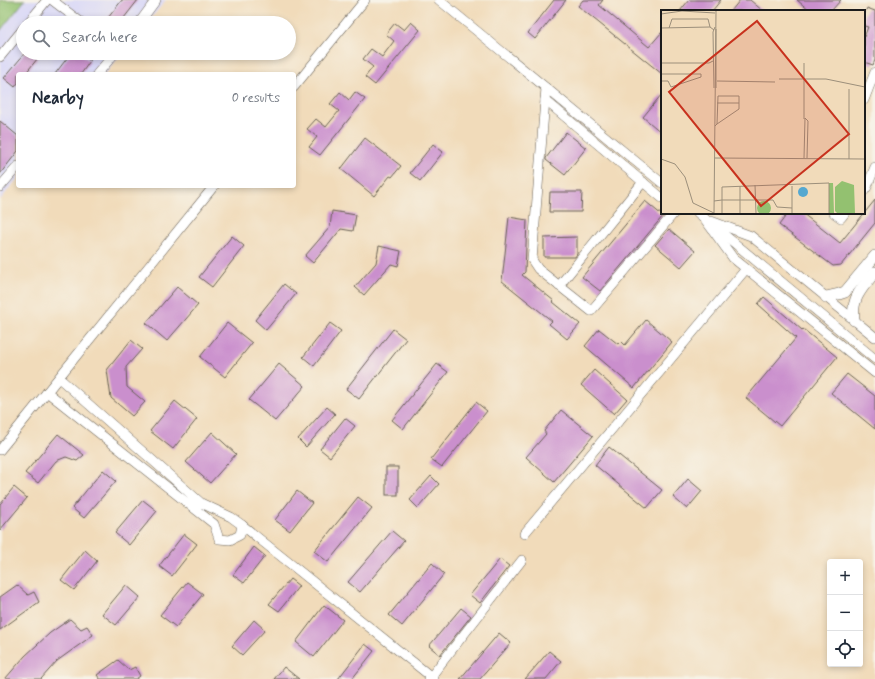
<!DOCTYPE html>
<meta charset="utf-8">
<style>
:root{--surface:#fff;--page:#f2f2f3;--text:#1f2937;--muted:#747a83;--line:#e0e1e3}
body{margin:0;font-family:Mynerve,sans-serif;background:var(--page);color:var(--text)}
.controls{position:absolute;right:12px;bottom:12px;display:grid;overflow:hidden;border-radius:4px;box-shadow:0 2px 6px #0003}
.controls button{width:36px;height:36px;display:grid;place-items:center;padding:0;border:0;border-bottom:1px solid var(--line);background:var(--surface);color:var(--text);font:20px sans-serif}
.list{margin:0;padding:0;list-style:none}
h2{display:flex;justify-content:space-between;align-items:center;height:52px;margin:0;padding:0 16px;font-size:17px}
h2 small{font-size:13px;font-weight:400;color:var(--muted)}
.icon{flex:none;width:22px;height:22px;fill:none;stroke:currentColor;stroke-width:2;stroke-linecap:round;stroke-linejoin:round}
.map{position:relative;flex:none;width:875px;height:679px;overflow:hidden}
.search{position:absolute;background:var(--surface);box-shadow:0 2px 6px #0003;left:16px;top:16px;width:280px;height:44px;display:flex;align-items:center;gap:10px;box-sizing:border-box;padding:0 14px;border-radius:22px;color:var(--muted);font-size:15px}
.panel{position:absolute;background:var(--surface);box-shadow:0 2px 6px #0003;left:16px;top:72px;width:280px;height:116px;border-radius:4px}
.map>svg:first-child{display:block}
.built{fill:#d8d7f8}
.green{fill:#93c170;stroke:#586e46}
.building{fill:#ca8fcd}
.lines{fill:none;stroke-linecap:round;stroke-linejoin:round}
.minor-casing{stroke:#675f53;stroke-width:10}
.major-casing{stroke:#675f53;stroke-width:12}
.minor{stroke:#fff;stroke-width:9}
.major{stroke:#fff;stroke-width:11}
.inset-road{fill:none;stroke:#9c8f7b;stroke-width:1}
.view{fill:#c8321e;fill-opacity:0.15;stroke:#c8321e;stroke-width:2}
.inset-edge{fill:none;stroke:#1c1c1c;stroke-width:2}
</style>
<div class="map">
<svg width="875" height="679" viewBox="0 0 875 679">
<rect width="100%" height="100%" fill="#f7f3e8"/>
<filter id="ink" filterUnits="userSpaceOnUse"><feTurbulence type="fractalNoise" baseFrequency=".025" numOctaves="2"/><feDisplacementMap in="SourceGraphic" scale="8" xChannelSelector="R" yChannelSelector="G"/><feConvolveMatrix kernelMatrix="1 2 1 2 8 2 1 2 1" color-interpolation-filters="sRGB"/></filter>
<filter id="wash" filterUnits="userSpaceOnUse"><feTurbulence type="fractalNoise" baseFrequency=".012" numOctaves="4" result="noise"/><feDisplacementMap in="SourceGraphic" scale="16" xChannelSelector="R" yChannelSelector="G"/><feGaussianBlur stdDeviation="0.9" result="paint"/><feColorMatrix in="noise" values="0 0 0 0 0 0 0 0 0 0 0 0 0 0 0 0 0 1.4 0 .05"/><feComposite in="paint" operator="in"/></filter>
<g filter="url(#wash)">
<rect width="100%" height="100%" fill="#f1dbba"/>
<path class="built" d="M 0,0 L 166,0 L 147,23 L 23,23 L 23,53 L 122,53 L 105,74 L 18,74 L 18,178 L 0,200 Z"/>
<path class="green" d="M 0,0 L 25,0 L 0,31 Z"/>
<g id="blocks">
<g class="building">
<path d="M 122,0 L 138,0 L 120,23 L 104,23 Z"/>
<path d="M 554,0 L 566,0 L 535,39 L 528,33 Z"/>
<path d="M 583,0 L 603,0 L 599,5 L 649,47 L 662,32 L 662,74 L 578,6 Z"/>
<path d="M 689,0 L 721,0 L 712,11 L 680,11 Z"/>
<path d="M 740,0 L 750,0 L 763,11 L 731,11 Z"/>
<path d="M 797,0 L 841,0 L 831,11 L 810,11 Z"/>
<path d="M 867,8 L 875,11 L 875,60 L 873,65 L 864,62 L 864,37 L 868,27 L 864,26 L 864,15 Z"/>
<path d="M 411,22 L 420,30 L 375,85 L 365,77 L 373,67 L 363,59 L 371,49 L 382,57 L 394,41 L 386,34 L 395,23 L 404,30 Z"/>
<path d="M 25,53 L 42,53 L 25,74 L 18,74 L 18,83 L 15,87 L 4,78 Z"/>
<path d="M 71,53 L 79,53 L 90,61 L 81,74 L 55,74 Z"/>
<path d="M 340,92 L 349,100 L 355,92 L 365,99 L 320,155 L 309,147 L 317,137 L 307,129 L 316,119 L 326,127 L 339,111 L 330,104 Z"/>
<path d="M 662,94 L 662,133 L 643,117 Z"/>
<path d="M 0,121 L 18,136 L 18,151 L 0,174 Z"/>
<path d="M 566,132 L 586,148 L 565,175 L 546,160 L 546,158 Z"/>
<path d="M 365,138 L 401,166 L 392,177 L 390,176 L 374,196 L 341,169 Z"/>
<path d="M 433,144 L 443,152 L 420,181 L 410,173 Z"/>
<path d="M 550,192 L 582,192 L 581,212 L 549,212 Z"/>
<path d="M 875,200 L 875,223 L 841,265 L 833,266 L 779,225 L 788,213 L 802,213 L 840,243 Z"/>
<path d="M 645,201 L 663,216 L 600,291 L 582,277 Z"/>
<path d="M 332,211 L 356,215 L 353,231 L 341,229 L 313,263 L 305,256 L 330,227 Z"/>
<path d="M 509,217 L 527,220 L 525,272 L 522,275 L 554,301 L 553,302 L 580,324 L 567,339 L 549,324 L 552,321 L 502,281 Z"/>
<path d="M 669,229 L 695,251 L 681,267 L 655,245 Z"/>
<path d="M 232,236 L 244,246 L 212,287 L 199,277 Z"/>
<path d="M 577,237 L 577,254 L 575,257 L 544,257 L 544,238 Z"/>
<path d="M 379,246 L 401,251 L 398,266 L 391,264 L 364,295 L 355,287 L 376,263 Z"/>
<path d="M 284,284 L 296,294 L 266,330 L 255,320 Z"/>
<path d="M 177,287 L 198,305 L 167,341 L 146,323 Z"/>
<path d="M 764,297 L 802,330 L 803,329 L 837,357 L 780,426 L 746,398 L 796,338 L 758,304 Z"/>
<path d="M 646,320 L 672,342 L 634,388 L 585,346 L 599,329 L 618,344 L 621,341 L 625,345 Z"/>
<path d="M 227,323 L 252,343 L 225,377 L 200,357 Z"/>
<path d="M 330,323 L 341,331 L 314,366 L 303,357 Z"/>
<path d="M 393,329 L 406,339 L 359,399 L 346,389 Z"/>
<path d="M 131,340 L 142,349 L 126,367 L 127,387 L 145,402 L 132,416 L 111,398 L 107,370 Z"/>
<path d="M 279,364 L 305,386 L 275,421 L 249,400 Z"/>
<path d="M 437,364 L 448,372 L 403,429 L 392,420 Z"/>
<path d="M 594,370 L 627,399 L 614,414 L 581,385 Z"/>
<path d="M 847,374 L 875,396 L 875,429 L 831,393 Z"/>
<path d="M 175,401 L 197,419 L 173,449 L 150,431 Z"/>
<path d="M 476,402 L 487,411 L 442,467 L 431,459 Z"/>
<path d="M 327,407 L 335,414 L 306,447 L 298,439 Z"/>
<path d="M 561,410 L 593,436 L 554,482 L 526,457 L 546,434 L 544,431 Z"/>
<path d="M 345,418 L 355,426 L 330,457 L 320,449 Z"/>
<path d="M 212,432 L 236,454 L 210,483 L 186,462 Z"/>
<path d="M 58,434 L 84,455 L 77,461 L 66,457 L 56,461 L 38,483 L 25,473 Z"/>
<path d="M 609,447 L 662,490 L 647,508 L 595,465 Z"/>
<rect x="386" y="467" width="12" height="28"/>
<path d="M 103,470 L 116,481 L 84,518 L 72,508 Z"/>
<path d="M 431,476 L 439,484 L 418,508 L 410,500 Z"/>
<path d="M 688,479 L 702,491 L 687,509 L 673,497 Z"/>
<path d="M 14,487 L 27,498 L 0,530 L 0,504 Z"/>
<path d="M 297,491 L 312,503 L 290,531 L 275,520 Z"/>
<path d="M 358,497 L 372,508 L 328,562 L 314,551 Z"/>
<path d="M 143,500 L 157,511 L 129,545 L 115,533 Z"/>
<path d="M 392,531 L 404,541 L 360,592 L 348,582 Z"/>
<path d="M 184,534 L 197,544 L 172,576 L 159,566 Z"/>
<path d="M 254,547 L 265,556 L 244,583 L 233,575 Z"/>
<path d="M 85,550 L 97,561 L 74,590 L 61,580 Z"/>
<path d="M 500,559 L 509,566 L 480,603 L 470,595 Z"/>
<path d="M 432,563 L 444,574 L 402,626 L 389,615 Z"/>
<path d="M 290,579 L 299,586 L 279,611 L 269,604 Z"/>
<path d="M 187,582 L 203,594 L 176,627 L 160,615 Z"/>
<path d="M 17,585 L 28,595 L 34,592 L 39,602 L 0,630 L 0,597 Z"/>
<path d="M 126,585 L 140,597 L 116,625 L 102,614 Z"/>
<path d="M 324,605 L 343,620 L 314,657 L 296,642 Z"/>
<path d="M 461,608 L 471,616 L 440,655 L 429,646 Z"/>
<path d="M 70,619 L 81,629 L 87,626 L 93,635 L 57,661 L 41,679 L 5,679 L 25,656 L 50,633 Z"/>
<path d="M 254,620 L 265,630 L 242,655 L 232,646 Z"/>
<path d="M 499,633 L 511,643 L 480,679 L 460,679 Z"/>
<path d="M 365,644 L 374,651 L 352,679 L 338,679 Z"/>
<path d="M 549,651 L 561,661 L 546,679 L 525,679 Z"/>
<path d="M 118,660 L 129,670 L 135,667 L 140,676 L 136,679 L 100,679 L 97,675 Z"/>
<path d="M 284,667 L 299,679 L 274,679 Z"/>
</g>
</g>
</g>
<g filter="url(#ink)">
<use href="#blocks" fill-opacity="0" stroke="#675f53" stroke-width="1"/>
<g class="lines">
<g class="minor-casing">
<g id="minor">
<path d="M 52,0 L 82,23"/>
<path d="M 439,0 L 662,183"/>
<path d="M 28,23 L 47,0"/>
<path d="M 139,23 L 156,0"/>
<path d="M 0,57 L 23,29"/>
<path d="M 97,74 L 115,53"/>
<path d="M 294,87 L 365,0"/>
<path d="M 546,88 L 532,260 L 538,269 L 591,311 L 674,213"/>
<path d="M 545,100 L 662,198"/>
<path d="M 864,100 L 875,72"/>
<path d="M 0,187 L 18,166"/>
<path d="M 864,191 L 867,187 L 875,167"/>
<path d="M 698,213 L 875,359"/>
<path d="M 834,213 L 841,218 L 845,213"/>
<path d="M 704,218 L 733,258 L 875,373"/>
<path d="M 711,221 L 751,236 L 875,337"/>
<path d="M 559,286 L 643,182"/>
<path d="M 47,392 L 214,524 L 219,539 L 230,540 L 240,535 L 242,525 L 231,517 L 201,503 L 59,378"/>
<path d="M 0,450 L 214,186"/>
<path d="M 242,525 L 434,679"/>
<path d="M 524,534 L 746,269"/>
<path d="M 429,679 L 522,560"/>
</g>
</g>
<g class="major-casing">
<g id="major">
<path d="M 826,297 L 839,294 L 845,292 L 875,256"/>
<path d="M 854,320 C 851,298 862,288 875,272"/>
</g>
</g>
<use href="#minor" class="minor"/>
<use href="#major" class="major"/>
</g>
</g>
<g transform="translate(661 10)">
<rect width="204" height="204" fill="#f1dbba"/>
<path d="M 181,171 L 193,175 L 194,203 L 176,203 L 174,201 L 174,177 ZM 168,173 L 172,173 L 173,203 L 168,203 ZM96 198a7 7 0 1 1 14 0a7 7 0 1 1-14 0Z" fill="#93c170"/>
<path d="M137 182a5 5 0 1 1 10 0a5 5 0 1 1-10 0Z" fill="#55a8d0"/>
<path class="inset-road" d="M 0,4 L 21,1 L 54,3M 0,18 L 49,17 L 53,20M 8,18 L 11,9 L 47,9 L 49,17M 0,53 L 48,53 L 52,51M 143,53 L 143,109M 0,64 L 40,64 L 40,67 L 10,77 L 7,71 L 0,71M 118,69 L 165,69 L 204,77M 56,71 L 114,72M 53,78 L 52,22 L 54,17M 55,78 L 55,19M 188,79 L 188,149M 56,93 L 78,93M 54,116 L 56,114 L 78,99 L 78,86 L 57,86 L 56,114M 54,148 L 204,149M 143,148 L 144,108 L 147,111 L 146,148M 0,149 L 14,154 L 24,167 L 32,193 L 53,203M 94,175 L 95,203M 79,176 L 79,203M 53,191 L 61,190 L 61,203M 131,198 L 116,197 L 112,190 L 61,190 L 61,177 L 168,173 L 168,203M 53,203 L 55,1M 131,203 L 131,176"/>
<path class="view" d="M 96,11 L 188,124 L 100,196 L 8,82 Z"/>
<rect width="204" height="204" class="inset-edge"/>
</g>
</svg>
<div class="controls">
<button>+</button>
<button>−</button>
<button><svg class="icon" aria-label="locate" viewBox="0 0 24 24"><circle cx="12" cy="12" r="6"/><path d="M12 2v4M12 18v4M2 12h4M18 12h4"/></svg></button>
</div>
<div class="search"><svg class="icon" aria-label="search" viewBox="0 0 24 24"><circle cx="10" cy="10" r="6"/><path d="M15 15l6 6"/></svg>Search here</div>
<section class="panel">
<h2>Nearby<small>0 results</small></h2>
<ul class="list">
</ul>
</section>
</div>
